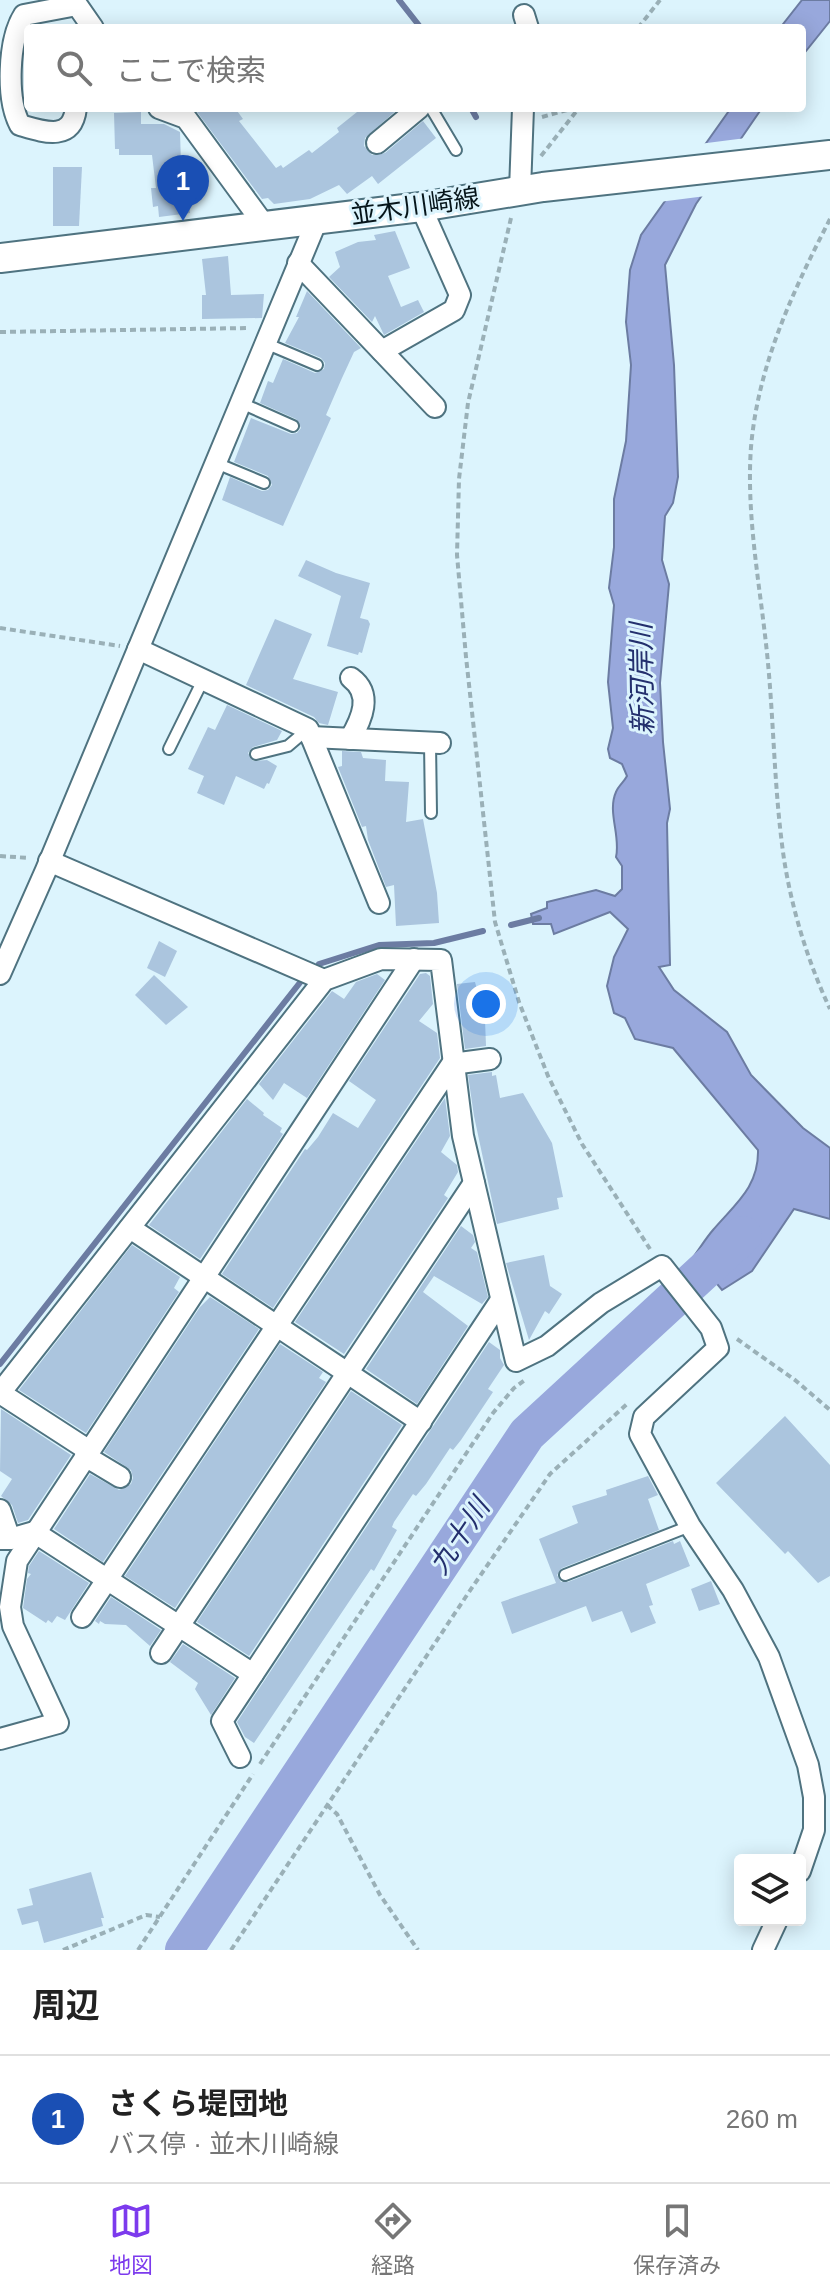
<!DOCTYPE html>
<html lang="ja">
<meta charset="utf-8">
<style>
:root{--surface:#fff;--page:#f2f2f2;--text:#222;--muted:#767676;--line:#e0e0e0;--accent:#7c3aed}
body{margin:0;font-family:Arial,"Noto Sans JP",sans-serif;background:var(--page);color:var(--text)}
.controls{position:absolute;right:24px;bottom:24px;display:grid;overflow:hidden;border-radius:8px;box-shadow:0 4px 20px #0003}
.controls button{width:72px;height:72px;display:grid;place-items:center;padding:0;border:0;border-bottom:2px solid var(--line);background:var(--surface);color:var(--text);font:40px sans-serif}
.you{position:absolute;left:486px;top:1004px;width:28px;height:28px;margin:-20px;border:6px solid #fff;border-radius:50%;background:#1a73e8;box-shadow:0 0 0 12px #1a73e833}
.badge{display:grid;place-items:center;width:52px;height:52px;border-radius:50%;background:var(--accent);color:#fff;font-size:26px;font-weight:700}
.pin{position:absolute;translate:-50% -66px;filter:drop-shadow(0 2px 4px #0008)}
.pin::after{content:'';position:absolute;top:42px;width:28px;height:24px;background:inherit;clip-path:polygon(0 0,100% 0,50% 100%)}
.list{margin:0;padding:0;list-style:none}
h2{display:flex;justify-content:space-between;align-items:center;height:104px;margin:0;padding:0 32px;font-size:34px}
h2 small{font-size:26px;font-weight:400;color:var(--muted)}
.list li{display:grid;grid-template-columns:52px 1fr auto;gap:24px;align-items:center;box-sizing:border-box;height:128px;padding:0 32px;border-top:2px solid var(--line)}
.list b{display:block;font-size:30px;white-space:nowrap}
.list p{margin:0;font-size:26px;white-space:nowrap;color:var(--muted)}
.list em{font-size:26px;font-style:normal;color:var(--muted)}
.icon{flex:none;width:44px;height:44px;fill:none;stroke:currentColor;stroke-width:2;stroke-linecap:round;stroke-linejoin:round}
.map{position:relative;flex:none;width:830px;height:1950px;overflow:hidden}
.search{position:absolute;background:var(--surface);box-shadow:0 4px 20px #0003;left:24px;right:24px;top:24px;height:88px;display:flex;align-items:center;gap:20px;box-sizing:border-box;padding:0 28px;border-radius:8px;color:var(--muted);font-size:30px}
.sheet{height:232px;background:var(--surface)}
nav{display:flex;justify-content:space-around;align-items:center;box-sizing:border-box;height:112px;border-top:2px solid var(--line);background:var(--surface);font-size:22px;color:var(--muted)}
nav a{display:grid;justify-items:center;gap:4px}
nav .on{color:var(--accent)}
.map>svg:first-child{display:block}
.water{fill:#98a8dc;stroke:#6c7ca2;stroke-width:2}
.pier{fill:#dcf4fd}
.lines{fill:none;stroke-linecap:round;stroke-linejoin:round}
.stream{stroke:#6c7ca2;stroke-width:6}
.river{stroke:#98a8dc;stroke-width:38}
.building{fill:#abc5de}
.lane-casing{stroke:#4f7380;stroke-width:14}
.street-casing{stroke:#4f7380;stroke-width:24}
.secondary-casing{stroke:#4f7380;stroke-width:32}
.path{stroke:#9ab0b7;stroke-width:4;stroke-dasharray:6 4;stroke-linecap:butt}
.lane{stroke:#fff;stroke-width:10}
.street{stroke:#fff;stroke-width:20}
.secondary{stroke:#fff;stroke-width:28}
.labels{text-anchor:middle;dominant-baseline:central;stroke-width:6;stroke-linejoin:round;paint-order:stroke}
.street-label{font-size:26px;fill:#06151a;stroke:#dcf4fd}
.water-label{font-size:28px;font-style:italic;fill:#232f6d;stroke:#dcf4fd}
</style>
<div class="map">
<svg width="830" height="1950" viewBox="0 0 830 1950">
<rect width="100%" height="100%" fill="#dcf4fd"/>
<g class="water">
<path d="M 802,0 L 830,0 L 830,21 L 802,56 L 802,28 L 780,28 Z"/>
<path d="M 731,108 L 762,108 L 696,204 L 665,265 L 674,365 L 678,477 L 673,503 L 665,516 L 662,560 L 669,584 L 660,683 L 663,742 L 670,809 L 667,823 L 670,965 L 659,967 L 674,990 L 727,1032 L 751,1075 L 803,1128 L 830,1148 L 830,1219 L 794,1209 L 752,1271 L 722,1290 L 694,1256 C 700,1248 706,1238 713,1230 C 735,1204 759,1187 758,1150 L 673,1048 L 635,1039 L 625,1018 L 614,1013 L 607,986 L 614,957 L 628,929 L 610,912 L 554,934 L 551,924 L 533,924 L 531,914 L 547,908 L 547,902 L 596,890 L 615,896 L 622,889 L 622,866 L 616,857 C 621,836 607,812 616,792 C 618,786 624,782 627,776 L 622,764 L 610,758 L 608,749 L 613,728 L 608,682 L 614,605 L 609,588 L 614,547 L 614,499 L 626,441 L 631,365 L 626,322 L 630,270 L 641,235 Z"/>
</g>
<path class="pier" d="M 746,138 L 706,196 L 659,202 L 699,144 Z"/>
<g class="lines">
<g class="stream">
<path d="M 399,0 L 421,28"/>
<path d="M 471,108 L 476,117"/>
<path d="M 511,925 L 539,918"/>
<path d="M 319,964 L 379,945 L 434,943 L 483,931"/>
<path d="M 0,1364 L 302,980"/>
</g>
<path class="river" d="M 184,1950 L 527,1434 L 743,1235"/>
</g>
<g class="building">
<path d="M 194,108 L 235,108 L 243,119 L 239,121 L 276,168 L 281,165 L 283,168 L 309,150 L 312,153 L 339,132 L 337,128 L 362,108 L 399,108 L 365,138 L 364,146 L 372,155 L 385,153 L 423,121 L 436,138 L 378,184 L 372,176 L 347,194 L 339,185 L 310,199 L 274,204 L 268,198 L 262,199 Z"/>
<path d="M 141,112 L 141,124 L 164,124 L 180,132 L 181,164 L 191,164 L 193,185 L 187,186 L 190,213 L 159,217 L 158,206 L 153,207 L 151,188 L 156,188 L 152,155 L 119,155 L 119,149 L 115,149 L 114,113 Z"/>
<path d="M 53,167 L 82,167 L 79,226 L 53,226 Z"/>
<path d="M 395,231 L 410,268 L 388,276 L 401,307 L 418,300 L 424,312 L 384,335 L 375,316 L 372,322 L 329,277 L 340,267 L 335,252 L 358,242 L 376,240 L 374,235 Z"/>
<path d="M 228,256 L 231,295 L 264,294 L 262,318 L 202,319 L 202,295 L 206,295 L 202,259 Z"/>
<path d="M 307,291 L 361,348 L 354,352 L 342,378 L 326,415 L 331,418 L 283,526 L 222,500 L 230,477 L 262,491 L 268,490 L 272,485 L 268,476 L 234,462 L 251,418 L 291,434 L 297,433 L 301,428 L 296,419 L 260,403 L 268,381 L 273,383 L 283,359 L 315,373 L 324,369 L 325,363 L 321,358 L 285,343 L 299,317 L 296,317 Z"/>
<path d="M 306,560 L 336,573 L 370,583 L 360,618 L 368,620 L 370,624 L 362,653 L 359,652 L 358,655 L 327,646 L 341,596 L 298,576 Z"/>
<path d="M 275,619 L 312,634 L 293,679 L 338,692 L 328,725 L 319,723 L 314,717 L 246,685 Z"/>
<path d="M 227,705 L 282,731 L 277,740 L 253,747 L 248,753 L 253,761 L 267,760 L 277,766 L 269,784 L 267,783 L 264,789 L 236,776 L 224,805 L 197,793 L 204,776 L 188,769 L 208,727 L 215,730 Z"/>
<path d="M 342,751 L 361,752 L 363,758 L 386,760 L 385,781 L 409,782 L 406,822 L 423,819 L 437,893 L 439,923 L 396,926 L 394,885 L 386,887 L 368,840 L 366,826 L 362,827 L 338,767 L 342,766 Z"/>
<path d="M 159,941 L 177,951 L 165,977 L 147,968 Z"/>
<path d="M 426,973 L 430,976 L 433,1004 L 419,1021 L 437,1033 L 440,1058 L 273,1308 L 222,1274 L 305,1149 L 307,1150 L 318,1137 L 333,1113 L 358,1128 L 376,1100 L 349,1081 L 420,974 Z"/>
<path d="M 377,974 L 385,980 L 307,1098 L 284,1083 L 273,1100 L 259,1084 L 332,991 L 344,999 L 356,982 Z"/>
<path d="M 154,975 L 188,1007 L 166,1025 L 135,995 Z"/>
<path d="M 475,982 L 485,1020 L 486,1046 L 465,1049 L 457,984 Z"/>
<path d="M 492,1072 L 492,1076 L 496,1075 L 500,1098 L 523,1093 L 552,1143 L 563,1197 L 557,1198 L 559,1209 L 497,1224 L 474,1116 L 468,1075 Z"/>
<path d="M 445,1098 L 450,1136 L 441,1152 L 457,1165 L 458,1172 L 444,1195 L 448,1198 L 344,1354 L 295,1322 Z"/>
<path d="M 247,1099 L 264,1113 L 263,1115 L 282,1128 L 280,1132 L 283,1134 L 200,1259 L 149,1225 Z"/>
<path d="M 461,1226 L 473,1235 L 475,1242 L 471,1248 L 477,1252 L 488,1297 L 482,1304 L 434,1276 L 423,1292 L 468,1326 L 417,1404 L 366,1369 Z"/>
<path d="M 132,1245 L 180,1277 L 174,1288 L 179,1292 L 86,1433 L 19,1390 Z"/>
<path d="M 544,1255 L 550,1286 L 562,1294 L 549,1314 L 545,1311 L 529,1340 L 506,1263 Z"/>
<path d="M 210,1297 L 259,1329 L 103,1562 L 54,1529 L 90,1474 L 119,1490 L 131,1484 L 133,1478 L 131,1470 L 104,1452 L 200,1307 Z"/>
<path d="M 489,1342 L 500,1350 L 500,1358 L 504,1365 L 488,1389 L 493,1392 L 461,1440 L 453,1450 L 450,1448 L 426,1484 L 416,1496 L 413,1494 L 394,1522 L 392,1527 L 397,1530 L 374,1571 L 371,1569 L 254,1743 L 245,1737 L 237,1722 Z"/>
<path d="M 280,1344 L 323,1372 L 319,1378 L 326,1382 L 175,1608 L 125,1576 Z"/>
<path d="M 351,1391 L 402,1425 L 249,1656 L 197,1622 Z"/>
<path d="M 1,1409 L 71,1455 L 28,1520 L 18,1523 L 12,1505 L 1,1496 L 12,1479 L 0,1471 Z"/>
<path d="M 785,1416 L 830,1465 L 830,1576 L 818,1583 L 788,1551 L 785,1554 L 716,1483 Z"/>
<path d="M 648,1476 L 658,1495 L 648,1499 L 659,1530 L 562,1568 L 557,1575 L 561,1582 L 568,1582 L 673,1541 L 674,1544 L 680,1541 L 690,1566 L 646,1584 L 653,1605 L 649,1606 L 656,1623 L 631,1633 L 622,1611 L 592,1622 L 586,1606 L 512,1634 L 501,1602 L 556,1583 L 539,1539 L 578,1523 L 572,1506 L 607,1495 L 606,1490 Z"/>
<path d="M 39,1551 L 89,1583 L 65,1620 L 57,1616 L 52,1623 L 48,1620 L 46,1623 L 23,1608 L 27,1579 L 31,1574 L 28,1573 L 29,1566 Z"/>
<path d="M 711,1581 L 720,1604 L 699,1611 L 691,1589 Z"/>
<path d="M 111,1597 L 161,1630 L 150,1646 L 126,1625 L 105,1624 L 100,1621 L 99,1624 L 95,1621 Z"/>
<path d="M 183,1644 L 235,1678 L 211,1715 L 195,1689 L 198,1683 L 170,1662 Z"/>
<path d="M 91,1872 L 104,1918 L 101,1918 L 103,1926 L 44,1943 L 38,1921 L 22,1925 L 17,1909 L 33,1905 L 29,1889 Z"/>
</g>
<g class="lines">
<g class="lane-casing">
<g id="lane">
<path d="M 431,108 L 456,150"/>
<path d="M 265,343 L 317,365"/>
<path d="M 241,403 L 293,426"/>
<path d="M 216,463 L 264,483"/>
<path d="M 430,743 L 431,813"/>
<path d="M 169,749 L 203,680"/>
<path d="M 256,754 L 288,746 L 308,729"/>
<path d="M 565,1575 L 690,1526"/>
</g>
</g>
<g class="street-casing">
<g id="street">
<path d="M 524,15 L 528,28"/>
<path d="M 76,108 C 72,142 44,132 20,125 C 6,99 8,40 24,15 L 77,5 L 93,28"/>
<path d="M 159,108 L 186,118 L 265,226"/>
<path d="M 377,143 L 419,108"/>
<path d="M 520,190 L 523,108"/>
<path d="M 298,263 L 435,407"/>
<path d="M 382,351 L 454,310 L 460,295 L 421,207"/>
<path d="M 138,649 L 308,729 L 379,903"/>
<path d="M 311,737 L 440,743"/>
<path d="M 350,739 C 362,719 373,694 351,678"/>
<path d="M 49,861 L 324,980"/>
<path d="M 0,974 L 46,870 L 317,220"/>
<path d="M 130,1228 L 421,1422"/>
<path d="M 0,1393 L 324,980 L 381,959 L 441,960 L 463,1136 L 516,1361 L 547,1346 L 601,1303 L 662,1266 L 711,1328 L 718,1348 L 644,1417 L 640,1434 L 690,1526 L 733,1590 L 769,1657 L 808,1765 L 814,1797 L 814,1830 L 800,1871"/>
<path d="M 0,1393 L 88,1450"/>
<path d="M 85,1456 L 120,1477"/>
<path d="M 0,1510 L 10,1539"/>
<path d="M 0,1539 L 10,1539 L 34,1532 L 253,1674"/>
<path d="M 82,1617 L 452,1064 L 490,1059"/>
<path d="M 161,1653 L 474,1183"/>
<path d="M 0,1739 L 58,1723 L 13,1626 L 10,1607 L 17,1561 L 414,959"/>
<path d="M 240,1757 L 222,1721 L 501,1300"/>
<path d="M 763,1950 L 777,1920"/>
</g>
</g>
<g class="secondary-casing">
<path id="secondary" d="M 0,258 L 421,207 L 543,187 L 830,155"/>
</g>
<g class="path">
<path d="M 638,28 L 660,0"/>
<path d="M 542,117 L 574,108"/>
<path d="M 541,156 L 579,108"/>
<path d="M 511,218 L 468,403 L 459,479 L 457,555 L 466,657 L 495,922 L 519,1002 L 548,1076 L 582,1144 L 650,1249"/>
<path d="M 830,219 C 793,291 758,365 751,447 C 746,515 760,585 767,653 C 774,721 774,791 784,859 C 792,910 808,962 830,1009"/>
<path d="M 0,332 L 249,328"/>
<path d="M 0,628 L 120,646"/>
<path d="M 0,856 L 29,858"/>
<path d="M 737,1339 L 795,1380 L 830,1410"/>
<path d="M 260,1764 L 493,1413 L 514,1388 L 525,1380"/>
<path d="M 327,1805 L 337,1814 L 380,1895 L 418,1950"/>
<path d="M 63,1950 L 146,1915 L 160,1917"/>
<path d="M 138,1950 L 253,1774"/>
<path d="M 231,1950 L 467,1595 L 550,1474 L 627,1404"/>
</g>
<use href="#lane" class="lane"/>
<use href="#street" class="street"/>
<use href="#secondary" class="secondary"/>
</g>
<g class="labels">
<g class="street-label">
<text transform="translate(415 206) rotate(-8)">並木川崎線</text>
</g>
<g class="water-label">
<text transform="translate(642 679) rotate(-91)">新河岸川</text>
<text transform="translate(459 1536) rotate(-56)">九十川</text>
</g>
</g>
</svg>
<div class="controls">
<button><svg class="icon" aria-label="layers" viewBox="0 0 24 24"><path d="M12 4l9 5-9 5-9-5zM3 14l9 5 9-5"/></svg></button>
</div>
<div class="you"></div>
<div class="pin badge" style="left:183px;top:221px;background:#1a4fb4">1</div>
<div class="search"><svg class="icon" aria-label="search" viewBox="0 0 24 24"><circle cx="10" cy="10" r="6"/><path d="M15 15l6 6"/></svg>ここで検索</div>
</div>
<section class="sheet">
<h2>周辺<small></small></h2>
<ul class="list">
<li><span class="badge" style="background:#1a4fb4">1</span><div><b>さくら堤団地</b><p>バス停 · 並木川崎線</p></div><em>260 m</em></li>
</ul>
</section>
<nav>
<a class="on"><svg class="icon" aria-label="map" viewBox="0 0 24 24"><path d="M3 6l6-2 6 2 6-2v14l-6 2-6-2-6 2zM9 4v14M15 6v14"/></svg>地図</a>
<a><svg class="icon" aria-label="directions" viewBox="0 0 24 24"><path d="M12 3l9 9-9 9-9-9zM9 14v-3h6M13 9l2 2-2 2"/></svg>経路</a>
<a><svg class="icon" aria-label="saved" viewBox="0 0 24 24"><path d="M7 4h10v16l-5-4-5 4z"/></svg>保存済み</a>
</nav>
